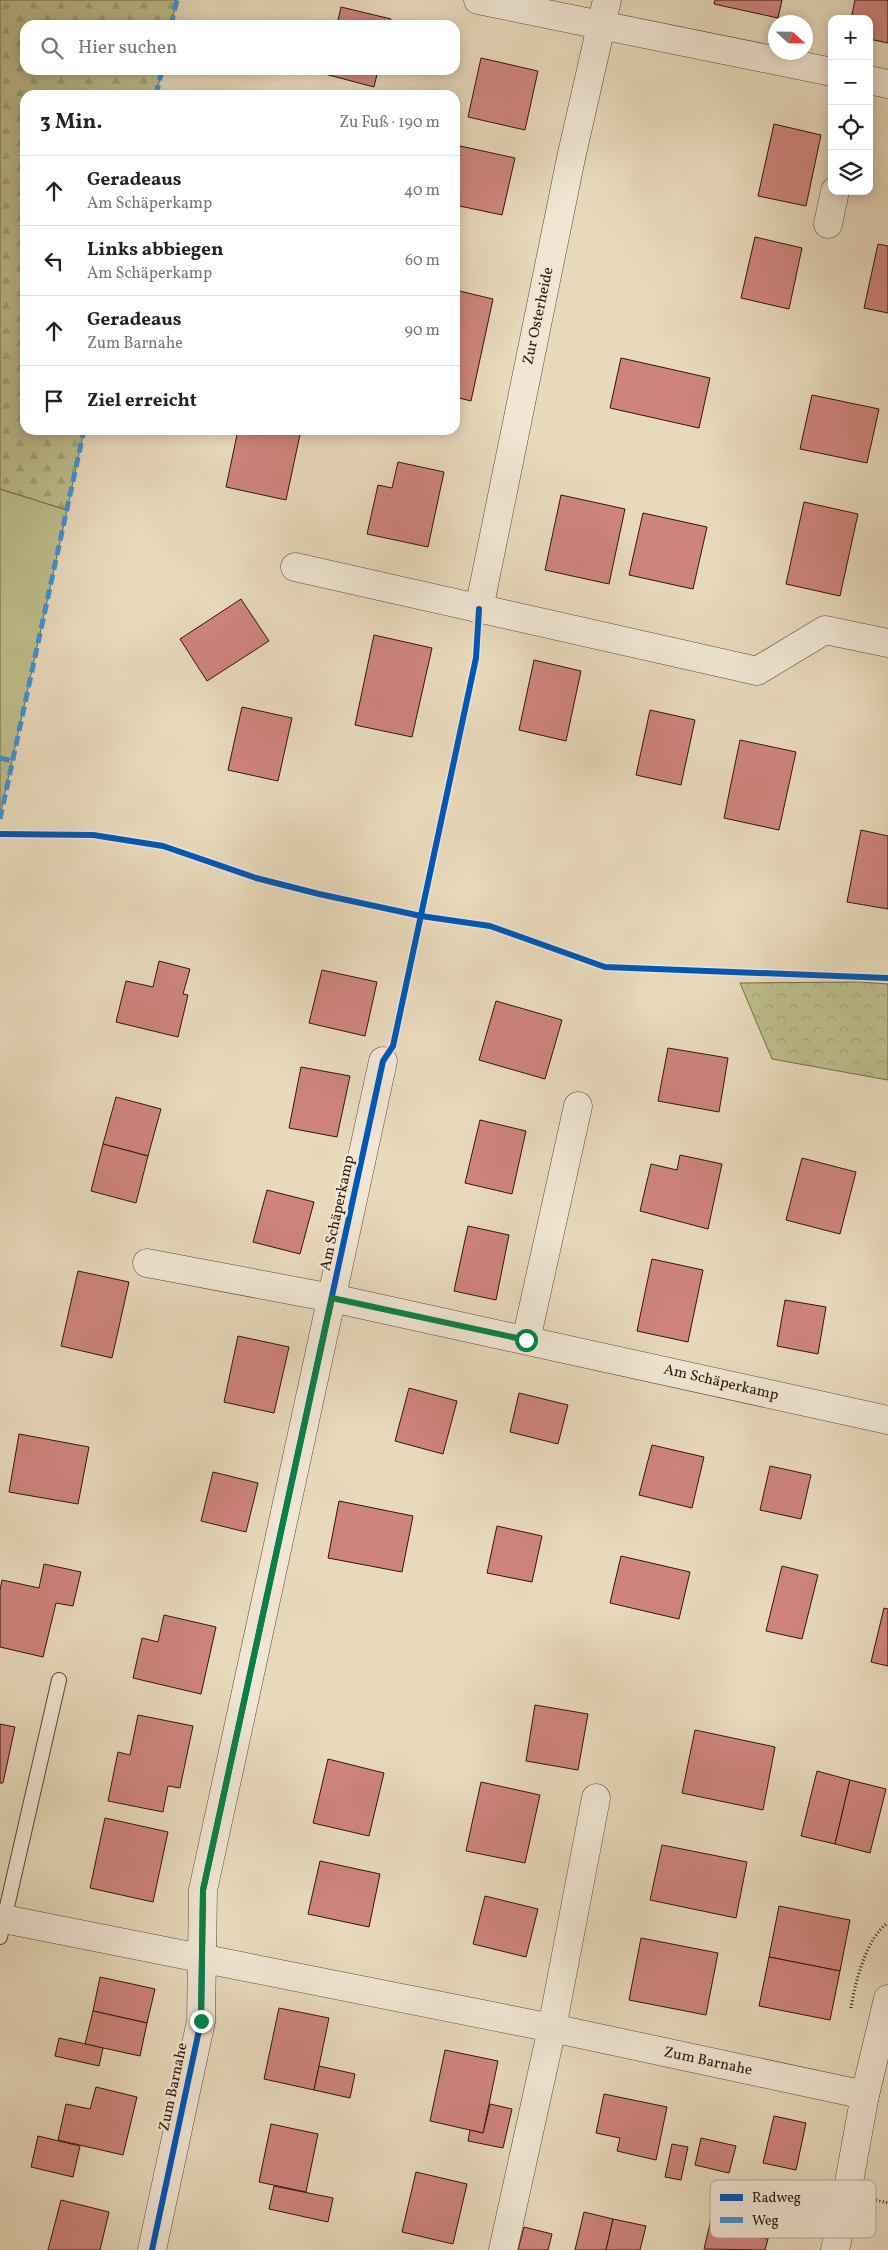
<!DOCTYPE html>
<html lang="de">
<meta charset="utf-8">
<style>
:root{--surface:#fff;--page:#f6f6f6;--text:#222;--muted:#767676;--line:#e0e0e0}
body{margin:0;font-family:Vollkorn,serif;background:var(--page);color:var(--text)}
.controls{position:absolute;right:15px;top:15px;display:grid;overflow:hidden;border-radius:10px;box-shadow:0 2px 12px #0003}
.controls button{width:45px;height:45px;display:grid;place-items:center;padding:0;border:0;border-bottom:1px solid var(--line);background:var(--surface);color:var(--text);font:25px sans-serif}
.compass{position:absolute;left:768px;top:15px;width:45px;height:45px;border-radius:50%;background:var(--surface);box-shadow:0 2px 12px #0003;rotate:112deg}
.stop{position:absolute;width:15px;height:15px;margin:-11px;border:4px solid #0b8043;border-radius:50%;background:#fff}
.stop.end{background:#0b8043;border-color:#fff;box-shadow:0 1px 5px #0008}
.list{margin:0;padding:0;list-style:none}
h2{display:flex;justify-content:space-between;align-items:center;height:65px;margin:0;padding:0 20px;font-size:21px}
h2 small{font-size:16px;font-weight:400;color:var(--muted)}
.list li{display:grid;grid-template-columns:32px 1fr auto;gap:15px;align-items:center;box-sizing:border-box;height:70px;padding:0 20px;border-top:1px solid var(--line)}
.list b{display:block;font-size:19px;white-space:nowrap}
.list p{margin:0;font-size:16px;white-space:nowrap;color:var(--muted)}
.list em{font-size:16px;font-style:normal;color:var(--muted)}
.icon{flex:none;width:28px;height:28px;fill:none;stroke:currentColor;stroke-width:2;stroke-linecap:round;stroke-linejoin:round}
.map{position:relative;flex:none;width:888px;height:2250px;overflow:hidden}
.search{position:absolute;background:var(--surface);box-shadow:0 2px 12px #0003;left:20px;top:20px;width:440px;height:55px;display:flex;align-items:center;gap:12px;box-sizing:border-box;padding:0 18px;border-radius:15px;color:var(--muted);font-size:19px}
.panel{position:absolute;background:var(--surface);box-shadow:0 2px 12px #0003;left:20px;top:90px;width:440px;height:345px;border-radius:15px}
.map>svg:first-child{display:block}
.grass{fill:#bdbd8b;stroke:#76694b}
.forest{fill:url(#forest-firs);stroke:#76694b}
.park{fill:url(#park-crowns);stroke:#76694b}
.building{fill:#ce847d;stroke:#2f150b}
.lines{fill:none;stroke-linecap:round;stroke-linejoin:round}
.service-casing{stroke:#5d4637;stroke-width:16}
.minor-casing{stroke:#5d4637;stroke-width:29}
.path{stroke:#2f150b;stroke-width:3;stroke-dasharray:1 2.5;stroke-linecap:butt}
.service{stroke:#f0e6d3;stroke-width:14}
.minor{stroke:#f0e6d3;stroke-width:28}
.quiet{stroke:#3d93d2;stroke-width:5;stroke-dasharray:10 5;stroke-linecap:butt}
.cycleway-casing{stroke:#f0e6d3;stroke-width:9}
.cycleway{stroke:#0057b8;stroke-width:6}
.route{stroke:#0b8043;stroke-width:6}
.labels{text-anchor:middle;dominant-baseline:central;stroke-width:5;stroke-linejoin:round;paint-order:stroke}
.street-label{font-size:15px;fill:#2f150b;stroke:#f0e6d3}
.key{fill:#f0e6d3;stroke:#b6a797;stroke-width:1}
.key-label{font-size:14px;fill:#2f150b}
</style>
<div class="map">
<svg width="888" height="2250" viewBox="0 0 888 2250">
<defs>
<pattern id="forest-firs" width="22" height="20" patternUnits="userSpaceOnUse" patternTransform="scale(1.25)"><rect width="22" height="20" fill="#bdbd8b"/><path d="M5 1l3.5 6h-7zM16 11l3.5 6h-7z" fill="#a3a277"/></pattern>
<pattern id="park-crowns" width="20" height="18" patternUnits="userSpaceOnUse" patternTransform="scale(1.25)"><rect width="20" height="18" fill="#bdbd8b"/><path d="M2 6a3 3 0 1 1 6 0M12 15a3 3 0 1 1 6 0" fill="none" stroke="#a3a277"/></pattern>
</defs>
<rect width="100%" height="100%" fill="#e8d9bb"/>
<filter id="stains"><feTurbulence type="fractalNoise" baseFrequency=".004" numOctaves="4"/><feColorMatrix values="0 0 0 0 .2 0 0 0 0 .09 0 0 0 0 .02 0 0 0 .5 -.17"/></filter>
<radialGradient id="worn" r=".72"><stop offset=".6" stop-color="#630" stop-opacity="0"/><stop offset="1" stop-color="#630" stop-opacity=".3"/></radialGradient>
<path class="grass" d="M 0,489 L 67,510 L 0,816 Z"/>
<path class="forest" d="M 0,0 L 177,0 L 171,25 L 25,25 L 25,70 L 162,70 L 156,95 L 25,95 L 25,430 L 84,430 L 67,510 L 0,489 Z"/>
<path class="park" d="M 859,982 L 888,984 L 888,1080 L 772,1059 L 740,983 Z"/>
<g class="building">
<path d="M 715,0 L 782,0 L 778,18 L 714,4 Z"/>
<path d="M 855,0 L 888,0 L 888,43 L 869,39 L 869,19 L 851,19 Z"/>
<path d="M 341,7 L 391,19 L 389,25 L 337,25 Z"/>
<path d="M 481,58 L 538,71 L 525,130 L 468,117 Z"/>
<path d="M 326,70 L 378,70 L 374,87 L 325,74 Z"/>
<path d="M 774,124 L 821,135 L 806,206 L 758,196 Z"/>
<path d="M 460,146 L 515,158 L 502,215 L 455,205 L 455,167 Z"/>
<path d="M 755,237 L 802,248 L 789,309 L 741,298 Z"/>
<path d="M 878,244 L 888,246 L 888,313 L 864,308 Z"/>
<path d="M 455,290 L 493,299 L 471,401 L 455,397 Z"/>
<path d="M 621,358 L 710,378 L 699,428 L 610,408 Z"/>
<path d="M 812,395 L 879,409 L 867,463 L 800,449 Z"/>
<path d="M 238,430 L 301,430 L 286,500 L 226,487 Z"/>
<path d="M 398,462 L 444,472 L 428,547 L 367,534 L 378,485 L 392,488 Z"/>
<path d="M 561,495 L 625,509 L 609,584 L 545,570 Z"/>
<path d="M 804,502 L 858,514 L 840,596 L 786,584 Z"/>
<path d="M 643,513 L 707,527 L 693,589 L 629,575 Z"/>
<path d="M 241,599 L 269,641 L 207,681 L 180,639 Z"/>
<path d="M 374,635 L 432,648 L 412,737 L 355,725 Z"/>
<path d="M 534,660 L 581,671 L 566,741 L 519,730 Z"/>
<path d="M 242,707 L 292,718 L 278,781 L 228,770 Z"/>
<path d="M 650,710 L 695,720 L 681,785 L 636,775 Z"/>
<path d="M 740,740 L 796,752 L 779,830 L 724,818 Z"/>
<path d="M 861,830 L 888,836 L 888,909 L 847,902 Z"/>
<path d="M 159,961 L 190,969 L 183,994 L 188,995 L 178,1037 L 116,1022 L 126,981 L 153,987 Z"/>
<path d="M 322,970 L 377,982 L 365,1036 L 309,1023 Z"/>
<path d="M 496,1001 L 562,1020 L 545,1079 L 479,1060 Z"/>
<path d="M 668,1048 L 728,1058 L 719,1112 L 658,1101 Z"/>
<path d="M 301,1067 L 350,1076 L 337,1137 L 289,1128 Z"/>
<path d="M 116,1097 L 161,1109 L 148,1156 L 103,1144 Z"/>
<path d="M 480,1120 L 526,1131 L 512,1194 L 465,1183 Z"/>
<path d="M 103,1144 L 148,1156 L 136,1203 L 91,1191 Z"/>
<path d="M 680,1155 L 722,1164 L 708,1229 L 640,1211 L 651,1164 L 677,1170 Z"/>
<path d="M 802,1158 L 856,1172 L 840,1234 L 786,1220 Z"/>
<path d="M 267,1190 L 314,1202 L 300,1254 L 253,1242 Z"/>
<path d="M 468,1226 L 509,1235 L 496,1300 L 454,1291 Z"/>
<path d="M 652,1259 L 703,1270 L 688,1342 L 637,1331 Z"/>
<path d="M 78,1271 L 129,1282 L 112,1358 L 61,1346 Z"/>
<path d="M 785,1300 L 826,1307 L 818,1354 L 777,1346 Z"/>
<path d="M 238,1336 L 289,1347 L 274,1413 L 224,1402 Z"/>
<path d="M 409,1388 L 457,1401 L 443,1454 L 395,1441 Z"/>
<path d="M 519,1393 L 568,1405 L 558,1444 L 510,1432 Z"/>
<path d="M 19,1434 L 89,1447 L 78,1504 L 9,1492 Z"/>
<path d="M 652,1445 L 704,1457 L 692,1508 L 639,1495 Z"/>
<path d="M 770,1466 L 811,1475 L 801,1519 L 760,1510 Z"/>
<path d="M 213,1472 L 258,1483 L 246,1532 L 201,1521 Z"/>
<path d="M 339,1501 L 413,1516 L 402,1572 L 328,1558 Z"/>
<path d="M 497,1526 L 542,1536 L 532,1582 L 487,1573 Z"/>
<path d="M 621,1556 L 690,1572 L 679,1619 L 610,1603 Z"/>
<path d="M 44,1564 L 81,1572 L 73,1606 L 56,1603 L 43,1657 L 0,1647 L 0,1590 L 2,1580 L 39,1588 Z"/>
<path d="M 782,1566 L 818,1575 L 802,1639 L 766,1631 Z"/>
<path d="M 884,1608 L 888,1609 L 888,1666 L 871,1662 Z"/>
<path d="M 164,1615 L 216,1627 L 201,1694 L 133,1678 L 142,1638 L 158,1642 Z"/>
<path d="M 535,1705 L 588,1714 L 578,1770 L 526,1761 Z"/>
<path d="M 138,1715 L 193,1726 L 180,1788 L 168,1786 L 163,1812 L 108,1801 L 118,1752 L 130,1755 Z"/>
<path d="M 0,1724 L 15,1727 L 3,1783 L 0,1783 Z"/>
<path d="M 695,1730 L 775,1747 L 763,1810 L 682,1793 Z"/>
<path d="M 328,1759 L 384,1773 L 369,1836 L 313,1823 Z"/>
<path d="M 817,1771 L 850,1780 L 835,1844 L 801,1836 Z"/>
<path d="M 850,1780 L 886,1789 L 870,1853 L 835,1844 Z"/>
<path d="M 481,1782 L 540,1795 L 525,1863 L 466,1851 Z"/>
<path d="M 105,1818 L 168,1832 L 153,1902 L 90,1888 Z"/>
<path d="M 662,1845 L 747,1862 L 736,1918 L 650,1900 Z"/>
<path d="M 320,1861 L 380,1874 L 369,1927 L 308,1914 Z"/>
<path d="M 485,1896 L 538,1909 L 526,1957 L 473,1944 Z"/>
<path d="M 779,1906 L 850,1920 L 840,1971 L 769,1957 Z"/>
<path d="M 641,1938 L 718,1953 L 706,2015 L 629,2000 Z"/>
<path d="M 769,1957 L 840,1971 L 830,2020 L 759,2006 Z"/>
<path d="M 100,1977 L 155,1989 L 147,2023 L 93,2011 Z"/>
<path d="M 279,2008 L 329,2018 L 314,2090 L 264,2079 Z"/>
<path d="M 93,2011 L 147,2023 L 140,2056 L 85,2044 Z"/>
<path d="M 59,2038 L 103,2048 L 99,2066 L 55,2056 Z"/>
<path d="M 445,2050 L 498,2061 L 483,2133 L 430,2121 Z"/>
<path d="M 319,2066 L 355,2074 L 350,2098 L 314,2090 Z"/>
<path d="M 96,2087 L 137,2097 L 123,2155 L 58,2140 L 66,2104 L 90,2109 Z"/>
<path d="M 604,2094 L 667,2107 L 656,2160 L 617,2151 L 620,2138 L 596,2133 Z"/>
<path d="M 490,2104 L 512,2109 L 503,2148 L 468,2141 L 470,2130 L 483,2133 Z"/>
<path d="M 774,2116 L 806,2123 L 796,2170 L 763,2163 Z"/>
<path d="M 271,2124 L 318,2134 L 306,2192 L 259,2182 Z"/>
<path d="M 38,2136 L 80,2146 L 73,2177 L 31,2167 Z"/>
<path d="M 701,2138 L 736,2146 L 729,2173 L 695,2165 Z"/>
<path d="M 672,2144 L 688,2147 L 681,2180 L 665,2177 Z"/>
<path d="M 416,2172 L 467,2184 L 453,2244 L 402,2232 Z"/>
<path d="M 274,2186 L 333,2198 L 328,2222 L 269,2209 Z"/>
<path d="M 61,2200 L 109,2212 L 100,2250 L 48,2250 Z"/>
<path d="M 713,2207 L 772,2218 L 768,2239 L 709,2228 Z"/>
<path d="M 584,2212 L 613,2219 L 606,2250 L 575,2250 Z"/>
<path d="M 613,2219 L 646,2226 L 640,2250 L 606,2250 Z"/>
<path d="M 524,2227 L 552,2234 L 548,2250 L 518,2250 Z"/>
<path d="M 709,2228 L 768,2239 L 765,2250 L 704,2249 Z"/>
</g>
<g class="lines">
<g class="service-casing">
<path id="service" d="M 0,1937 L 59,1680"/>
</g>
<g class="minor-casing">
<g id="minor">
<path d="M 478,0 L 832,72"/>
<path d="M 869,80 L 888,84"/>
<path d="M 828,224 L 835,191"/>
<path d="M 295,567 L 757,671 L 825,630 L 888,643"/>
<path d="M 479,609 L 571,158 L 607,0"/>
<path d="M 147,1263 L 332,1298 L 888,1420"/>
<path d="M 526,1340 L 578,1106"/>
<path d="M 4,1919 L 552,2028 L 865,2095"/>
<path d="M 152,2250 L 201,2021 L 203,1890 L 383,1061"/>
<path d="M 503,2250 L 552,2028 L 596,1798"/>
<path d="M 835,2250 L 847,2193 L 865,2095 L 888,1999"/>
</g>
</g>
<g class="path">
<path d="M 851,2008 C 855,1983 866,1938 888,1923"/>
<path d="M 876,2200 L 888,2203"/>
</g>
<use href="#service" class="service"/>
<use href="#minor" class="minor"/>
<g class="quiet">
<path d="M 171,25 L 177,0"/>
<path d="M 156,95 L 162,70"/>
<path d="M 0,758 L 12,761"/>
<path d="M 0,819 L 84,430"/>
</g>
<g class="cycleway-casing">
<g id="cycleway">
<path d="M 0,834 L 93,835 L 163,846 L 256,878 L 319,894 L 421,916 L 490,926 L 605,967 L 888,978"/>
<path d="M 152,2250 L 201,2021 L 203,1890 L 383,1061 L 393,1046 L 476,658 L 479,609"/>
</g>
</g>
<use href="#cycleway" class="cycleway"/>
</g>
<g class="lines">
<path class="route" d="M 201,2021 L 203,1890 L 332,1298 L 526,1340"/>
</g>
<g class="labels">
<g class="street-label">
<text transform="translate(539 316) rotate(-78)">Zur Osterheide</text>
<text transform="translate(338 1213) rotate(-78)">Am Schäperkamp</text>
<text transform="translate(721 1383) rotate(13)">Am Schäperkamp</text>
<text transform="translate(708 2062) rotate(12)">Zum Barnahe</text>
<text transform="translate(174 2087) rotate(-78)">Zum Barnahe</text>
</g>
</g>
<rect x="710" y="2180" width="166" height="58" rx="8" class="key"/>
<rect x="720" y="2194" width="23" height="7" fill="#0057b8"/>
<rect x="720" y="2217" width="23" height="6" fill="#3d93d2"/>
<g class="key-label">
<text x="752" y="2202">Radweg</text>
<text x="752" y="2225">Weg</text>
</g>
<rect width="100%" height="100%" filter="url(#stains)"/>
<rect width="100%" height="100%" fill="url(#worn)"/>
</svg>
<div class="controls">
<button>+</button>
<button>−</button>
<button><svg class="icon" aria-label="locate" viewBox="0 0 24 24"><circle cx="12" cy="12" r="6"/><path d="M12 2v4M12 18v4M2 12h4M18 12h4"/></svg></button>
<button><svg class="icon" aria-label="layers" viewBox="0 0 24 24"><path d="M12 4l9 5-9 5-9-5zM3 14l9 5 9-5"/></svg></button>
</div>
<svg class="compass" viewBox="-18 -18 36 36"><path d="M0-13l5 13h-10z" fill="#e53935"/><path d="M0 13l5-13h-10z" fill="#767676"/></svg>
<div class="stop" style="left:526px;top:1340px"></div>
<div class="stop end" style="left:201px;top:2021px"></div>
<div class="search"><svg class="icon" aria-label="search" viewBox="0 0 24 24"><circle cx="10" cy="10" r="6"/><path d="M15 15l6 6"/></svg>Hier suchen</div>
<section class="panel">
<h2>3 Min.<small>Zu Fuß · 190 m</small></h2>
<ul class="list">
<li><svg class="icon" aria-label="ahead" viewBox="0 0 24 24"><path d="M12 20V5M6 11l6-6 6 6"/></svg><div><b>Geradeaus</b><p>Am Schäperkamp</p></div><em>40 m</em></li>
<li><svg class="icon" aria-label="left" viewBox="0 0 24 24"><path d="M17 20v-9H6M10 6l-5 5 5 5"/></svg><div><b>Links abbiegen</b><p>Am Schäperkamp</p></div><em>60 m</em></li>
<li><svg class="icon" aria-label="ahead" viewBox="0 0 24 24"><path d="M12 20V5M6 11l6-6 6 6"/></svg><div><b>Geradeaus</b><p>Zum Barnahe</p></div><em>90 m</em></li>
<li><svg class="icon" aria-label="arrive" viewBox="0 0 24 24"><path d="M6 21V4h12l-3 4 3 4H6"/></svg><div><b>Ziel erreicht</b></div></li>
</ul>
</section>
</div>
